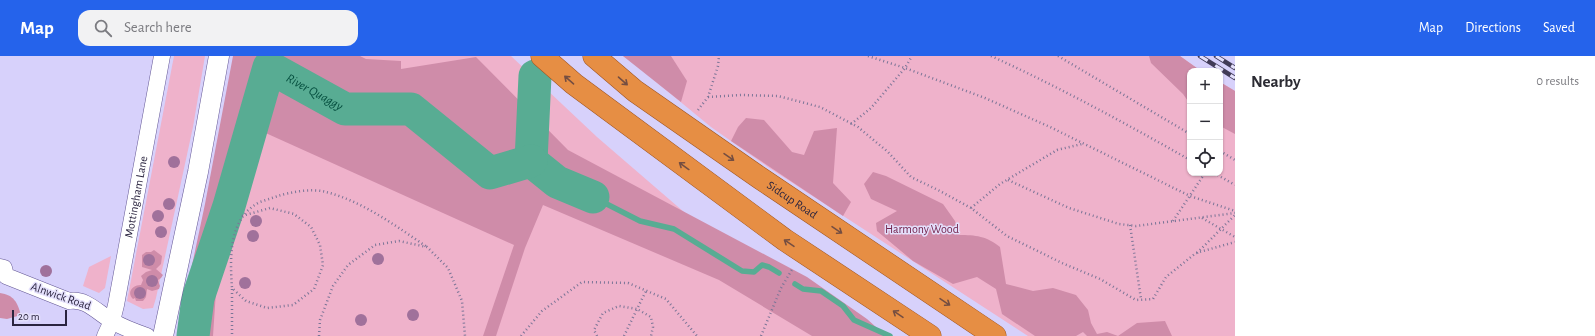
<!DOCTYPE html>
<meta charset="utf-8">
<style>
:root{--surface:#fff;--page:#f2f2f3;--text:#2b2b33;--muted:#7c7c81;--line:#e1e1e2;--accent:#2563eb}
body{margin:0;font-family:"Alegreya Sans",sans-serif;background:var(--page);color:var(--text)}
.controls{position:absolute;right:12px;top:12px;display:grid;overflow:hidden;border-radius:8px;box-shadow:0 1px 3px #0004}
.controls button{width:36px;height:36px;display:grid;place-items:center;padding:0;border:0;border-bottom:1px solid var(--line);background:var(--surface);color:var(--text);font:20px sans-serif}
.scale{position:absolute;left:12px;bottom:10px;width:55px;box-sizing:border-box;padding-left:4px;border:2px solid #2a243f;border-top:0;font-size:11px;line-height:14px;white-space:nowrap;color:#2a243f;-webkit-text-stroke:3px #e4e0fc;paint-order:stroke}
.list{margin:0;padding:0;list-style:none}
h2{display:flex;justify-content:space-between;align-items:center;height:52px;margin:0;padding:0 16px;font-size:17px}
h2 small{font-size:13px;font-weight:400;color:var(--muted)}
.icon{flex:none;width:22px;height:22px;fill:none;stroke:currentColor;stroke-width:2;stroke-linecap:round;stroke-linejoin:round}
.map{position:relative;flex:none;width:1235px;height:280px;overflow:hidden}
header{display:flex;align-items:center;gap:24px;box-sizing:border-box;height:56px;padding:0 20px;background:var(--accent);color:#fff}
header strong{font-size:19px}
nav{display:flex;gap:22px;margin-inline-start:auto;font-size:14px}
.search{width:280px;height:36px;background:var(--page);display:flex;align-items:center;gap:10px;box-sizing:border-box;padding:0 14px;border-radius:12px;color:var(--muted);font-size:15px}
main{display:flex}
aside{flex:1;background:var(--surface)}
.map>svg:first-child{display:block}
.green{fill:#efb2cb}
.forest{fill:#cf8ca9}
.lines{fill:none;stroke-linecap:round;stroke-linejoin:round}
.stream{stroke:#58ac93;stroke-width:5.5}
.river{stroke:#58ac93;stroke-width:33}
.minor-casing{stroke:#635794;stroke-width:17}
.tertiary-casing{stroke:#635794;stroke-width:21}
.trunk-casing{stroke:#a05624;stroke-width:23}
.path{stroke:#7b7597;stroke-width:2.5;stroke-dasharray:1 3;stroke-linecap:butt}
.minor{stroke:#fff;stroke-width:16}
.tertiary{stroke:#fff;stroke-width:20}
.trunk{stroke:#e68e44;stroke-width:22}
.rail-casing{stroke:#413b57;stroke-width:4.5}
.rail{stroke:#e4e0fc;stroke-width:3;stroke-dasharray:9;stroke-linecap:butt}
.tree{fill:#a0719b}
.oneway{stroke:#754e41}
.labels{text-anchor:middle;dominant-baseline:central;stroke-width:3;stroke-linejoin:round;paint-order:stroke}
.street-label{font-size:12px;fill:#2a243f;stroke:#e4e0fc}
.park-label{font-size:12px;fill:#73234c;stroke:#e4e0fc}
.water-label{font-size:13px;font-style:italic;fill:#054f3f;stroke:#e4e0fc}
</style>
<header>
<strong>Map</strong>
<div class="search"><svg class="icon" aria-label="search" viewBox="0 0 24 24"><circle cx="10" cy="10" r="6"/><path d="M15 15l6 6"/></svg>Search here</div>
<nav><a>Map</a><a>Directions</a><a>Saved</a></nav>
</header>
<main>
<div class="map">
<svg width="1235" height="280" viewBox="0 0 1235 280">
<rect width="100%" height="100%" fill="#d7d1fb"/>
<g class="green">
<path d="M 174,0 L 205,0 L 193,71 L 156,242 L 153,252 L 143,253 L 127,245 Z"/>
<path d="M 235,0 L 511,0 L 597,81 L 706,175 L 875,280 L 181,280 Z"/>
<path d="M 623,0 L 1180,0 L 1201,15 L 1190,15 L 1190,117 L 1220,117 L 1220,26 L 1235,35 L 1235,280 L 1028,280 L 768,111 L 711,71 L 638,11 Z"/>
<path d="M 111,200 L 105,232 L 99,237 L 83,230 L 89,211 Z"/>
</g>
<g class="forest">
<path d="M 233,0 L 360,0 L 366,3 L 401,5 L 401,13 L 476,1 L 568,94 L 807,221 L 867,263 L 886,280 L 812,280 L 719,224 L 543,149 L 525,192 L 496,280 L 483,280 L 514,189 L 248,69 L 218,205 L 213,280 L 177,280 L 205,148 Z"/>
<path d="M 623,0 L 671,0 L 687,25 L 681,46 Z"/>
<path d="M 1149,0 L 1180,0 L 1201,15 L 1190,15 L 1190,48 L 1183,38 L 1151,7 Z"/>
<path d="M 1220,26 L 1235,35 L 1235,78 L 1220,70 Z"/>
<path d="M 746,62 L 764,64 L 792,96 L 804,99 L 814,75 L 837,72 L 833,127 L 851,146 L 843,160 L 731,85 L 738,71 Z"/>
<path d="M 873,116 L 886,120 L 943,148 L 955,165 L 959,179 C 976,179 986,180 1000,191 L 1006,228 L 1033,235 L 1053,232 L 1076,239 L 1088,254 L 1091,267 L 1097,278 L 1107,276 L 1118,280 L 1137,267 L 1165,265 L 1172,280 L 1087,280 L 1083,276 L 1076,280 L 1035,280 L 1002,258 L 996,233 L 977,221 L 953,228 L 913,205 L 877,175 L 876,167 L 897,155 L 871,143 L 864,128 Z"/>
<path d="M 154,194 L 162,200 L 161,208 L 156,213 L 163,219 L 161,222 L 158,224 L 160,230 L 159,233 L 152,235 L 147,233 L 146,241 L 143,245 L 136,245 L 135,242 L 133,243 C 126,236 133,229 141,229 L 143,224 L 141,220 L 146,216 L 152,214 L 142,211 L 142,199 L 146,196 L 151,196 Z"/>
<path d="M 0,237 C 14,239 17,246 21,259 L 7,263 L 0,262 Z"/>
</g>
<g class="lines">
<g class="stream">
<path d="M 593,141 L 640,165 L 674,173 L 742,215 L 754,216 L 762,209 L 769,211 L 779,217"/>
<path d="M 795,228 L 803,233 L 821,235 L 843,250 L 854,264 L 890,280"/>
</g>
<g class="river">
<path d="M 531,105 L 535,20"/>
<path d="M 531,105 L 557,126 L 593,141"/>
<path id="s1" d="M 193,280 L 198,242 L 229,150 L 269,11 L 345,53 L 411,53 L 490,117 L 531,105"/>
</g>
<g class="minor-casing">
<g id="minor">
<path d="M 0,211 L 4,212 L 6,220 L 69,245 C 86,242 98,257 112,265 C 122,271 135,276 147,280"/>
<path id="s2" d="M 105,280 L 112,265 L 116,249 L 162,0"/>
</g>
</g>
<g class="tertiary-casing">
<path id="tertiary" d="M 163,280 L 198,116 L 219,0"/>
</g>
<g class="trunk-casing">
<g id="trunk">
<path d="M 542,0 L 574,28 L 785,184 L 930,280"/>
<path id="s3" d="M 594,0 L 635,35 L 760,122 L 995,280"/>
</g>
</g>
<g class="path">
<path d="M 868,0 L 905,12 L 985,42 L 1050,71 L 1190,140 L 1235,155"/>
<path d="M 991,0 C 1059,31 1125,67 1190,104"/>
<path d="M 1058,0 L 1190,78"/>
<path d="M 708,41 L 742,39 L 778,40 L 820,51 L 858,71 L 888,96 L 911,121 L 938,134 L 971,152 L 1007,180 L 1062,207 L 1100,223 L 1136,244 L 1153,243 L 1166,221 L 1196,197 L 1235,186"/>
<path d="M 698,54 L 708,41 L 718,10 L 719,0"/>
<path d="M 851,68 L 871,52 L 905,12 L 912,0"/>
<path d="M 1220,95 L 1235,104"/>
<path d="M 1214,117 L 1235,129"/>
<path d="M 1008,124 L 1069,152 L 1119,168 L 1136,170 L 1235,157"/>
<path d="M 971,152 L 1000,128 L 1057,94 L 1082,88"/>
<path d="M 242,160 L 270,152 L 294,158 L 311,171 L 320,189 L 323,209 L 314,233 L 293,249 L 267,252 L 246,245 L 232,232 C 230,202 228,162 260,146 C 266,144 272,142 278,140 C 291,136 312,132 326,136 C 362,145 396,170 427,191"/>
<path d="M 1202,162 L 1235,181"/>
<path d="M 1173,165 L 1205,117"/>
<path d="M 1130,169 L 1141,243"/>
<path d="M 1197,197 L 1235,159"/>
<path d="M 232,233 L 232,280"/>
<path d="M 319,280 L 320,264 L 333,230 L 348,209 L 375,189 L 399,185 L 427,191 L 448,212 L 462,245 L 465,280"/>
<path d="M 521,280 L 542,255 L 582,226 L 628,227 L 666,243 L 697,280"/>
<path d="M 597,280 L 594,274 L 603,257 L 619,250 L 637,253 L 646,235"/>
<path d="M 624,280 L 637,253 L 651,261 L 653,271 L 651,280"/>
<path d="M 761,280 L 781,232 L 793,212"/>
</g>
<use href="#minor" class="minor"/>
<use href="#tertiary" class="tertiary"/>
<use href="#trunk" class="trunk"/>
<g class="rail-casing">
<g id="rail">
<path d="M 1200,0 L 1235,22"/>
<path d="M 1216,0 L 1235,12"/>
</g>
</g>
<use href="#rail" class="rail"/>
</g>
<g class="tree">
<circle cx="174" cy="106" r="6"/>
<circle cx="169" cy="148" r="6"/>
<circle cx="158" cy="160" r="6"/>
<circle cx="256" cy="165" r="6"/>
<circle cx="161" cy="176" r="6"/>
<circle cx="253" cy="180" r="6"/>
<circle cx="378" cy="203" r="6"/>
<circle cx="149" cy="204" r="6"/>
<circle cx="46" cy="215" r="6"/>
<circle cx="152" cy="225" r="6"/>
<circle cx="245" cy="227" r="6"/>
<circle cx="140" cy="237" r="6"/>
<circle cx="413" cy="259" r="6"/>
<circle cx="361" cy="264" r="6"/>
</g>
<defs><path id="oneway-shaft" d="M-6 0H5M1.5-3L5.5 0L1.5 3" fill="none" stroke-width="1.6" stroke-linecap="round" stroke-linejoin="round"/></defs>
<g class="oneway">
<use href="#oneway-shaft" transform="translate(569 24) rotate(-139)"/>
<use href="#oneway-shaft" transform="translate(623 25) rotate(41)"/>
<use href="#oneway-shaft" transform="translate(729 101) rotate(35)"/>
<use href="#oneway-shaft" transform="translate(684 110) rotate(-144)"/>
<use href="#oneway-shaft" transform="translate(837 174) rotate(34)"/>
<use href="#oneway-shaft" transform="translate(789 187) rotate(-146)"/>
<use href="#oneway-shaft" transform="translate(945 246) rotate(34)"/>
<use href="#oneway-shaft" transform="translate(898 258) rotate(-146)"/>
</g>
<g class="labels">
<g class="street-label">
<text stroke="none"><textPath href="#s2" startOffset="143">Mottingham Lane</textPath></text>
<text stroke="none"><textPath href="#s3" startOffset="245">Sidcup Road</textPath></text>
<text transform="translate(61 240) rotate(19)">Alnwick Road</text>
</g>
<g class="park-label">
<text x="922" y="173">Harmony Wood</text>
</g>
<g class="water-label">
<text stroke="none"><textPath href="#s1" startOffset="332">River Quaggy</textPath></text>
</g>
</g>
</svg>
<div class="controls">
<button>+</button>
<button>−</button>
<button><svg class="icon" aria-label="locate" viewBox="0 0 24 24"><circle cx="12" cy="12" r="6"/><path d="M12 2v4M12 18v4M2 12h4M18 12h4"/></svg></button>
</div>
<div class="scale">20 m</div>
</div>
<aside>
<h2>Nearby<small>0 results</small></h2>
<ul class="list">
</ul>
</aside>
</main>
